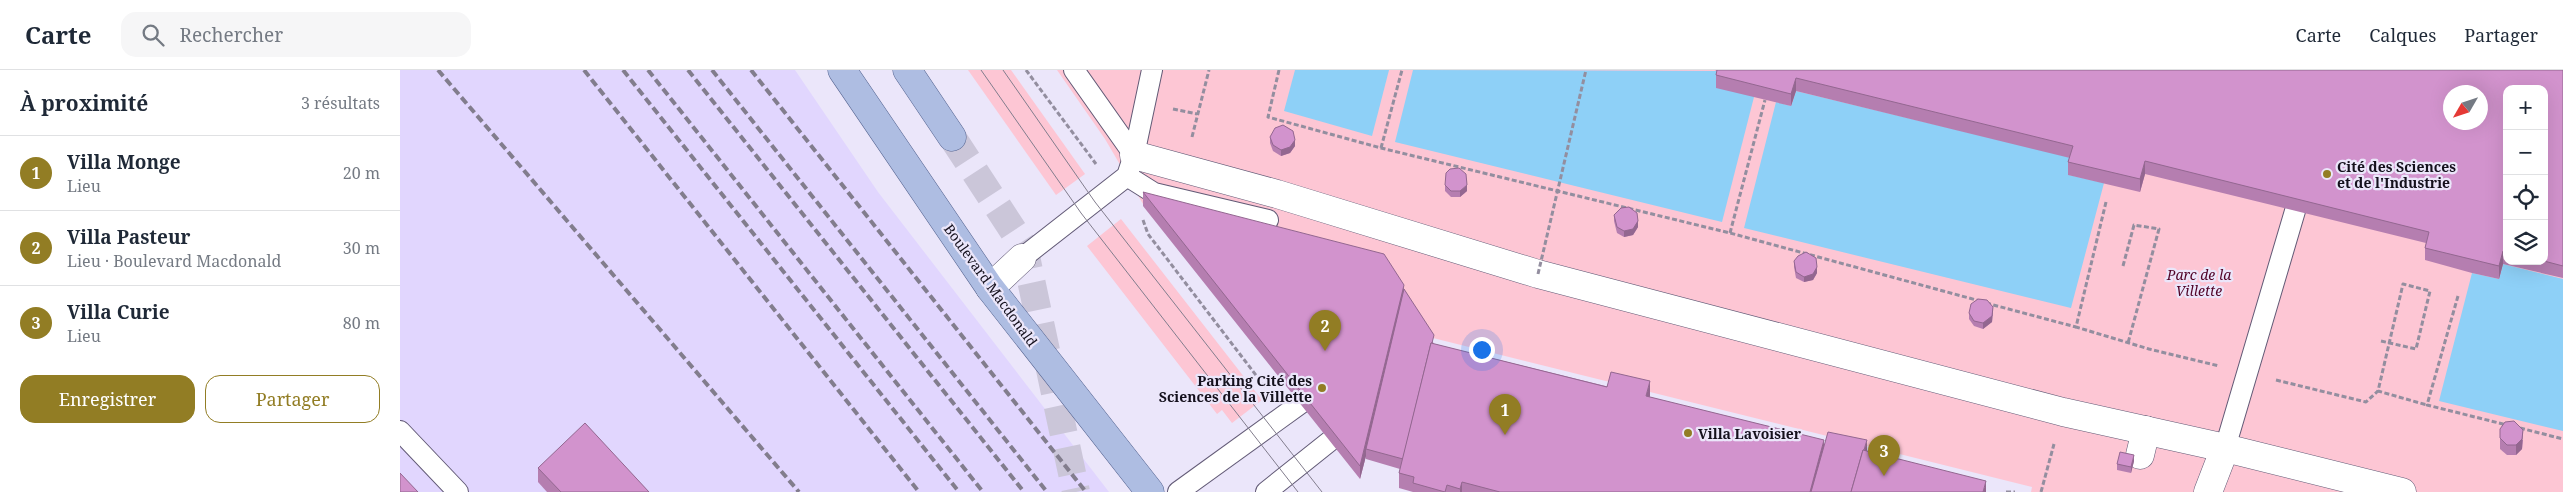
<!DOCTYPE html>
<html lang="fr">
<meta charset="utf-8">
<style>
:root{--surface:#fff;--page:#f6f6f7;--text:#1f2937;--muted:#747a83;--line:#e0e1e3;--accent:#927d24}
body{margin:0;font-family:"Noto Serif",serif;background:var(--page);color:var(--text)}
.controls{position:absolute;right:15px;top:15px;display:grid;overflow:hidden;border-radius:10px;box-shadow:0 5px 20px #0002}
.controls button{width:45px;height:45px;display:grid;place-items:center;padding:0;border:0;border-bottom:1px solid var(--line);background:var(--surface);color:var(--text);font:25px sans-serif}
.compass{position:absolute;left:2043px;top:15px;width:45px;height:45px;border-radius:50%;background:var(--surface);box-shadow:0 5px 20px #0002;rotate:231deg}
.you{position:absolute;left:1081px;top:279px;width:18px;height:18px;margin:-12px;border:4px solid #fff;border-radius:50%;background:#1a73e8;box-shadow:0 0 0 8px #1a73e833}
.badge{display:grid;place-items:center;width:32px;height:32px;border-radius:50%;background:var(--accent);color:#fff;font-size:16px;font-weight:700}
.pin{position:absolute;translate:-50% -41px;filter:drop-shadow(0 1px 2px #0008)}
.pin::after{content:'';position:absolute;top:26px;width:18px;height:15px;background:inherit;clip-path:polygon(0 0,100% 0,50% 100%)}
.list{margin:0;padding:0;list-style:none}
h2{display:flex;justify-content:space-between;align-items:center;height:65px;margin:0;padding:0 20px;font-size:21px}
h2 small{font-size:16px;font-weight:400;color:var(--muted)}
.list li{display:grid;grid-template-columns:32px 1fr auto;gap:15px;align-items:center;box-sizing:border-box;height:75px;padding:0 20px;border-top:1px solid var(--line)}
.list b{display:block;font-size:19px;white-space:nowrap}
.list p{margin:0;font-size:16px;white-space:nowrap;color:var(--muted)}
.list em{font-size:16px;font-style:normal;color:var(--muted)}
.actions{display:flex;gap:10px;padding:15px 20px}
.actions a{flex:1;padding:11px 0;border:1px solid var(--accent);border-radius:15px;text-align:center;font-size:18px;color:var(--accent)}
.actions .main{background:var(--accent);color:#fff}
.icon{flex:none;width:28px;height:28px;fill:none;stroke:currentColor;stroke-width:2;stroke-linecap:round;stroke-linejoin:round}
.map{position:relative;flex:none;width:2163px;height:422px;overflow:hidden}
header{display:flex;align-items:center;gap:30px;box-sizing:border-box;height:70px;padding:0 25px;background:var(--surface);border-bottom:1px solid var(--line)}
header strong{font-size:24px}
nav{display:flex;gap:28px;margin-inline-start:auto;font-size:18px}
.search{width:350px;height:45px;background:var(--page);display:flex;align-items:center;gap:12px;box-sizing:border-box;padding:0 18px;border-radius:15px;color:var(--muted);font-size:19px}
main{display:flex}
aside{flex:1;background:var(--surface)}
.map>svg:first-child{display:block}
.built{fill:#e1d6fe}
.green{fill:#fdc6d4;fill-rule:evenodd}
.water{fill:#8ed0f7}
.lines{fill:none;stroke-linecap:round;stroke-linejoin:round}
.primary-tunnel{stroke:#cbc6d9;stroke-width:28;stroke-dasharray:28 14;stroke-linecap:butt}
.service-casing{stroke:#625a76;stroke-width:22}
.pedestrian-casing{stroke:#625a76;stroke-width:29}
.minor-casing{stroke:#625a76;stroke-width:29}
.primary-casing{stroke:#556490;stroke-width:29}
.path{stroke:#938e9f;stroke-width:3;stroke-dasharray:5 2.5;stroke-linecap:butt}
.service{stroke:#fff;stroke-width:20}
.pedestrian{stroke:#fff;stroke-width:28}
.minor{stroke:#fff;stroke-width:28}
.primary{stroke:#aebde2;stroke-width:28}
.tram{stroke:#827d8d;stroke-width:1}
.rail{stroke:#827d8d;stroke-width:4;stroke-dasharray:8 4;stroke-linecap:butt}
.path-bridge{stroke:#938e9f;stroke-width:3;stroke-dasharray:5 2.5;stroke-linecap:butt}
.wall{fill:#b57eb0;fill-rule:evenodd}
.shaded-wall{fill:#936790}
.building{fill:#d293cd;stroke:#936790;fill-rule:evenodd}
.poi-dot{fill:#927d24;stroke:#ebe6fa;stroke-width:2}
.labels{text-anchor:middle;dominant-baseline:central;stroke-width:4.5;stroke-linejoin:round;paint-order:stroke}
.poi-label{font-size:14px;font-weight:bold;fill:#14101c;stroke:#ebe6fa;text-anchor:start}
.park-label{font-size:14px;font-style:italic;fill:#510327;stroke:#ebe6fa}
.street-label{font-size:14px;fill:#14101c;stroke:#ebe6fa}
</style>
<header>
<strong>Carte</strong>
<div class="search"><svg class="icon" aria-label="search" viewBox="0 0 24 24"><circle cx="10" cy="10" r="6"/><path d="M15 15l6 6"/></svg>Rechercher</div>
<nav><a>Carte</a><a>Calques</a><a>Partager</a></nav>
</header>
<main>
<aside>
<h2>À proximité<small>3 résultats</small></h2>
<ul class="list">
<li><span class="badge">1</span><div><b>Villa Monge</b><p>Lieu</p></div><em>20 m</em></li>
<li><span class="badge">2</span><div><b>Villa Pasteur</b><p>Lieu · Boulevard Macdonald</p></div><em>30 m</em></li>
<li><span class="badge">3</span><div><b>Villa Curie</b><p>Lieu</p></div><em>80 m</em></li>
</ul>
<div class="actions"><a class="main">Enregistrer</a><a>Partager</a></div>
</aside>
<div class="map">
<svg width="2163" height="422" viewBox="0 0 2163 422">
<rect width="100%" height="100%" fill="#ebe6fa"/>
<path class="built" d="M 0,0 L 395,0 L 478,122 L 709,422 L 0,422 Z"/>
<g class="green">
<path d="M 568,0 L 611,0 L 685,104 L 656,125 Z"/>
<path d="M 657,0 L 2163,0 L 2163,422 L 1631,422 L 1632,417 L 1033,268 L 743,134 L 705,69 ZM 2107,19 L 2144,19 L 2144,191 L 2107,191 ZM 2050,22 L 2080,22 L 2080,52 L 2050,52 Z"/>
<path d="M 721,149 L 862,330 L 832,353 L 822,340 L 817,344 L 687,176 Z"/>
</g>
<g class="water">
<path d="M 895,0 L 989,0 L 972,66 L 884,41 Z"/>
<path d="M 1013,0 L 1320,1 L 1354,27 L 1322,152 L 995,72 Z"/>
<path d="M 1396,21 L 1673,88 L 1669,105 L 1704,113 L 1671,238 L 1344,158 L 1376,32 L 1391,36 Z"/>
<path d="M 2103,194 L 2163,209 L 2163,361 L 2039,331 L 2072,203 L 2099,209 Z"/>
</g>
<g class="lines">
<path class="primary-tunnel" d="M 552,67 L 624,177 L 676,422"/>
<g class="service-casing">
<g id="service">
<path d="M 734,85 L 752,0"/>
<path d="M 727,106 L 754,123 L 868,150"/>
<path d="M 622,188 L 727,106 L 734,85 L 674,0"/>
<path d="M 0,361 L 58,422"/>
<path d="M 1825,378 L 1895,141"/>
<path d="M 778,422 L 922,318"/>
<path d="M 866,422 L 930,371"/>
</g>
</g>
<g class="pedestrian-casing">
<g id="pedestrian">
<path d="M 734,85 L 877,124 L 1138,204 L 1663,342 L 1825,378 L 2002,422"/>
<path d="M 1740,385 L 1746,360"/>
<path d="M 1808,422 L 1825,378"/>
</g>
</g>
<g class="minor-casing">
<path id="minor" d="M 590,218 L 622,188"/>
</g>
<g class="primary-casing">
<g id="primary">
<path d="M 442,0 L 590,218 L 750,422"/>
<path d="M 507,0 L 552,67"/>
</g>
</g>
<g class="path">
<path d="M 626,0 L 696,94"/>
<path d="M 879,0 L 868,47 L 981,78 L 1330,163 L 1580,231"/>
<path d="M 773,39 L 797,44"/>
<path d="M 792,67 L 809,0"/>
<path d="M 981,78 L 1002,0"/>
<path d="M 1706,132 L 1676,257 L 1749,279 L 1819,296"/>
<path d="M 743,150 L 748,164 L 865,317"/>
<path d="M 1330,163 L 1365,30"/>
<path d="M 1723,196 L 1734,155 L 1759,159 L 1728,273"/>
<path d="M 2058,226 L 2027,335 L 2107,355"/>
<path d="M 1586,233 L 1676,257"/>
<path d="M 1981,271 L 2016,279 L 2030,221 L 2003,214 L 1978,321 L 2027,335"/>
<path d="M 1876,310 L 1966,332 L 1978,321"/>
<path d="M 2120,358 L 2163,369"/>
<path d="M 1606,422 L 1615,422"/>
<path d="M 1641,422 L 1654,374"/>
</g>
<use href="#service" class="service"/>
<use href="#pedestrian" class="pedestrian"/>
<use href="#minor" class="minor"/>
<use href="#primary" class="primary"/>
<g class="tram">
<path d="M 581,0 L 681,143 L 898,422"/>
<path d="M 603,0 L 695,132 L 922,422"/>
</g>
<g class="rail">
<path d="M 38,0 L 399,422"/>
<path d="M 184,0 L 519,422"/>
<path d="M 223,0 L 559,422"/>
<path d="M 248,0 L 583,422"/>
<path d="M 288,0 L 624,422"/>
<path d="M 312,0 L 647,422"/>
<path d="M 351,0 L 686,422"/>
</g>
<path class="path-bridge" d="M 1138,204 L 1186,0"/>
</g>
<g class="wall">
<path d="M 1315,0 L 2163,0 L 2163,208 L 2103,194 L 2099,209 L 2072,203 L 2025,190 L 2025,178 L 2026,173 L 1745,104 L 1740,122 L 1668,105 L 1668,92 L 1670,88 L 1396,21 L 1391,36 L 1316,18 L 1316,5 L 1317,1 ZM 2107,19 L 2144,191 L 2107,191 Z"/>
<path d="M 870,67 L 895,76 L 890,83 L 881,86 L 873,81 L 870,73 Z"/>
<path d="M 1045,115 L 1067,121 L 1060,127 L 1051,127 L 1045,121 Z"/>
<path d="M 743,122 L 1004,219 L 1034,274 L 1250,327 L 1424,375 L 1467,381 L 1586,422 L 1013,422 L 999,418 L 999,403 L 1000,399 L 966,389 L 966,386 L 960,409 L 743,136 Z"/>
<path d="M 1214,145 L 1238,157 L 1233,165 L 1224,167 L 1217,163 L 1214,151 Z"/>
<path d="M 1394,191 L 1417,203 L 1413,210 L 1404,212 L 1396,208 L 1394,197 Z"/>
<path d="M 1569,243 L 1593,243 L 1592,252 L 1583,259 L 1574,256 L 1569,249 Z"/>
<path d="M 2100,359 L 2123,370 L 2122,379 L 2116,385 L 2107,385 L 2100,379 Z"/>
<path d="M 1734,391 L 1731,403 L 1717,400 L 1717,394 Z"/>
<path d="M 138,398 L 249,422 L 147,422 L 138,412 Z"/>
</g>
<g class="shaded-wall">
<path d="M 1396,8 L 1396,21 L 1391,36 L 1391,24 Z"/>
<path d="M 895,70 L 895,76 L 890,83 L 881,86 L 881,80 Z"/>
<path d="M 1745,91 L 1745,104 L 1740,122 L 1740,109 Z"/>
<path d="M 1067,115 L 1067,121 L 1060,127 L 1060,121 Z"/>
<path d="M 1238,151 L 1238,157 L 1233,165 L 1224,167 L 1224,161 Z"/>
<path d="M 2103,181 L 2103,194 L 2099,209 L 2099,196 Z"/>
<path d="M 1417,197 L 1417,203 L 1413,210 L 1404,212 L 1404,207 Z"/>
<path d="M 1004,215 L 1004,229 L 966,379 L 966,386 L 960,409 L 960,396 Z"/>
<path d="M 1593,237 L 1592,252 L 1583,259 L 1583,253 Z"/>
<path d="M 1250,311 L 1250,326 L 1246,341 L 1246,326 Z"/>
<path d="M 2123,360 L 2122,379 L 2116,385 L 2116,375 Z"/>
<path d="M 1424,370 L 1424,385 L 1414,422 L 1410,422 Z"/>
<path d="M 1467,370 L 1467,380 L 1455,422 L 1452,422 Z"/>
<path d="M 1734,385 L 1734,391 L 1731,403 L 1731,397 Z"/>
<path d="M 1586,411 L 1586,422 L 1583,422 Z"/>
<path d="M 1062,412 L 1062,422 L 1060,422 L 1060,419 Z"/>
</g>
<g class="building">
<path d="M 1317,0 L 2163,0 L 2163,196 L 2144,191 L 2144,19 L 2107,19 L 2107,182 L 2103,181 L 2099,196 L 2025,178 L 2029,162 L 1745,91 L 1740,109 L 1668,92 L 1673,76 L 1396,8 L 1391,24 L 1316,5 ZM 2050,22 L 2080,22 L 2080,52 L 2050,52 Z"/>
<path d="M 883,55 L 893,61 L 895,70 L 890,77 L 881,80 L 873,75 L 870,67 L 875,58 Z"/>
<path d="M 1059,98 L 1066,104 L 1067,115 L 1060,121 L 1051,121 L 1045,115 L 1046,103 L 1050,99 Z"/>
<path d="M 743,122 L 984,184 L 1004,215 L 960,396 Z"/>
<path d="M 1229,137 L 1237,143 L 1238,151 L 1233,159 L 1224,161 L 1217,157 L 1214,145 L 1221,138 Z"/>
<path d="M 1406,182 L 1416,188 L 1417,197 L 1413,204 L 1404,207 L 1396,202 L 1394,191 L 1398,186 Z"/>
<path d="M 1004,219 L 1034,265 L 1032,273 L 1031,273 L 1003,389 L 966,379 Z"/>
<path d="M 1578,229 L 1587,230 L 1593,237 L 1592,246 L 1583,253 L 1574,251 L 1569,243 L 1571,234 Z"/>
<path d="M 1031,273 L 1207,317 L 1211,302 L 1250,311 L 1246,326 L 1424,370 L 1410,422 L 1100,422 L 1062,412 L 1060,419 L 1047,415 L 1045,422 L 1013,413 L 1014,407 L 999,403 Z"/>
<path d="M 2114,351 L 2123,360 L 2122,369 L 2116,375 L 2107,375 L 2100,368 L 2100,359 L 2105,352 Z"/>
<path d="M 185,353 L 249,422 L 161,422 L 138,398 Z"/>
<path d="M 1428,362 L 1467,370 L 1464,380 L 1463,380 L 1451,422 L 1411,422 Z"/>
<path d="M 1463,380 L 1586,411 L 1583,422 L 1451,422 Z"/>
<path d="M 1720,382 L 1734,385 L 1731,397 L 1717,394 Z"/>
<path d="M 0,403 L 18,422 L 0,422 Z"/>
</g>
<g class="poi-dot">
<circle cx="1927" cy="104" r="5"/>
<circle cx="922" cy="318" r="5"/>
<circle cx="1288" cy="363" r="5"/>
</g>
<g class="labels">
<g class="poi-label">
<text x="1937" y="96">Cité des Sciences<tspan x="1937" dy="16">et de l'Industrie</tspan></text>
<text x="912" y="310" text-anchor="end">Parking Cité des<tspan x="912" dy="16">Sciences de la Villette</tspan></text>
<text x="1298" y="363">Villa Lavoisier</text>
</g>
<g class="park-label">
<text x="1799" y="204">Parc de la<tspan x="1799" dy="16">Villette</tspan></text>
</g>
<g class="street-label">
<text transform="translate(591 215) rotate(54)">Boulevard Macdonald</text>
</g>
</g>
</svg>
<div class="controls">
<button>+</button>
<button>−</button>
<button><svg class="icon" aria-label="locate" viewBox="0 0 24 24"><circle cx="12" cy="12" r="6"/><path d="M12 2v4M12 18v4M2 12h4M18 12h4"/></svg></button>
<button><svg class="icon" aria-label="layers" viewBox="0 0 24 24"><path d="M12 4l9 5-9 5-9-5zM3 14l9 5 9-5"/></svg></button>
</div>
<svg class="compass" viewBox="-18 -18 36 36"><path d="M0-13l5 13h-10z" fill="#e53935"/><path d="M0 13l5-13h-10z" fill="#747a83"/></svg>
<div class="you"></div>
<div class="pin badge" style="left:1105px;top:365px">1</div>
<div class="pin badge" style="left:925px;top:281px">2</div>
<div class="pin badge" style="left:1484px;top:406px">3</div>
</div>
</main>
